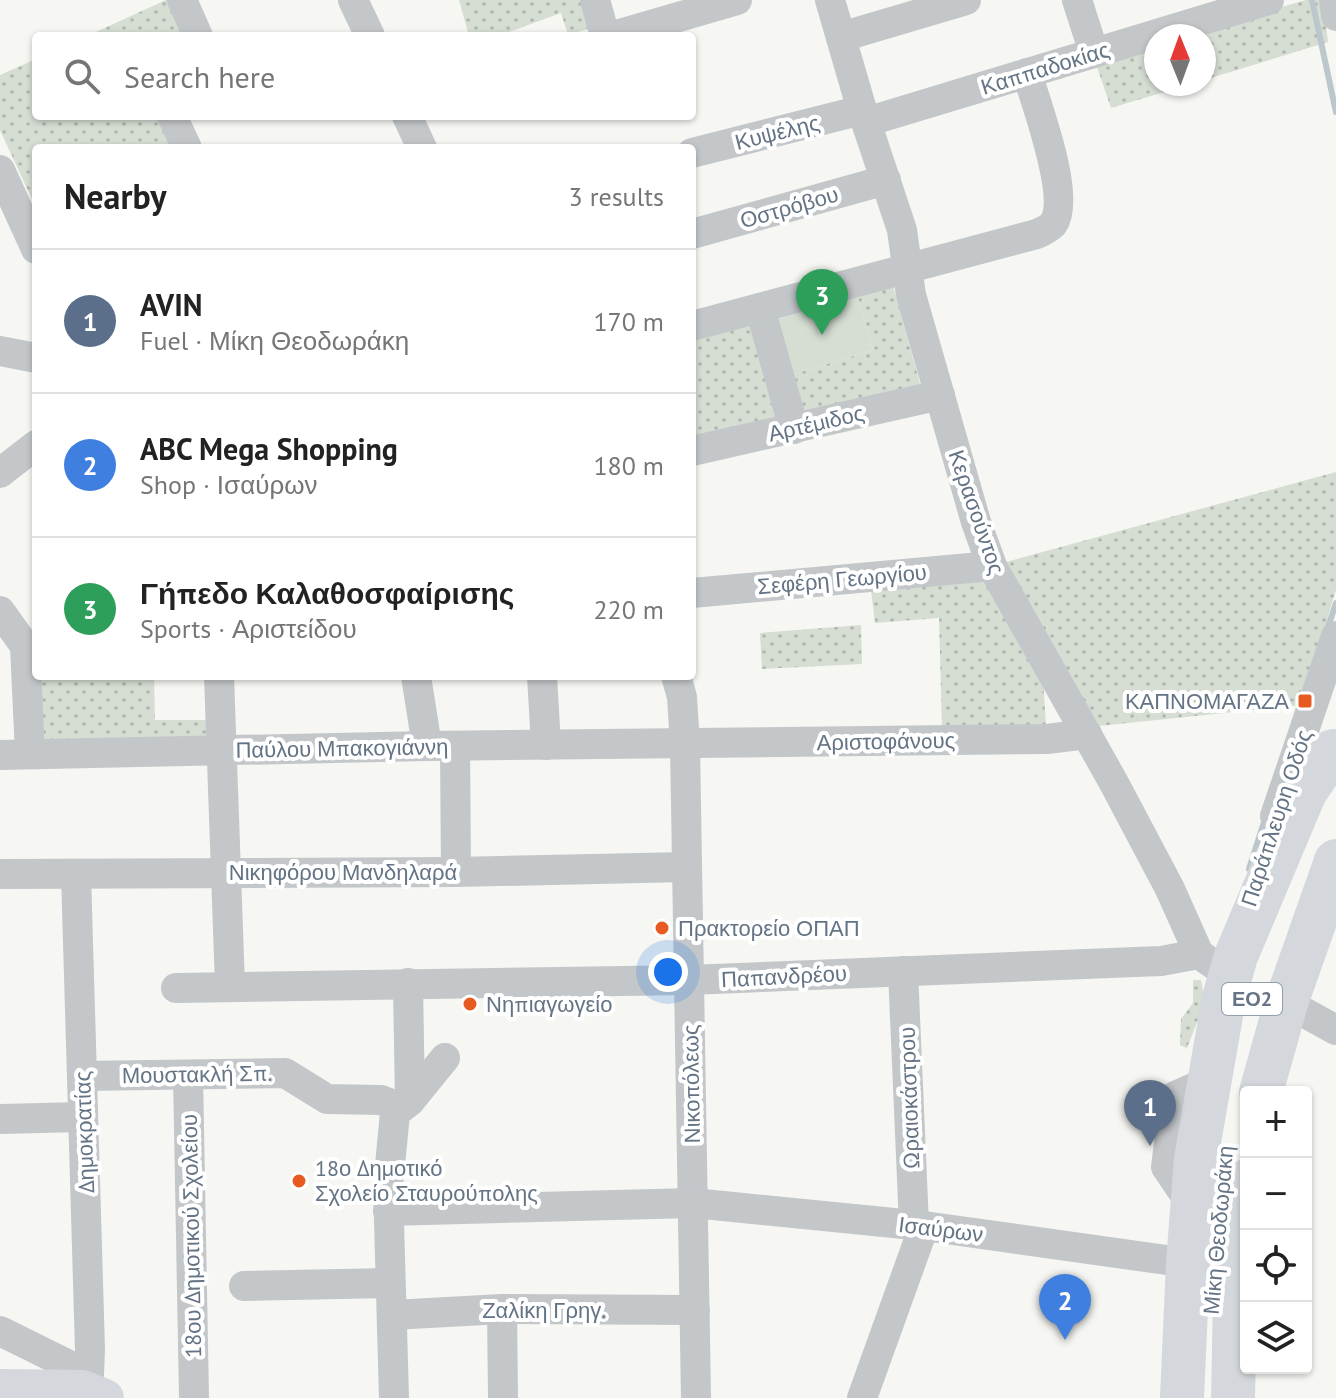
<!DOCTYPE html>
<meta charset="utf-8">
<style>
:root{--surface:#fff;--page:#f2f2f2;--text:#222;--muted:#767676;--line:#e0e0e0;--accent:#111827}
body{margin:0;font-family:"PT Sans",sans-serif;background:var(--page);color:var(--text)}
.controls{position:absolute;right:24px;bottom:24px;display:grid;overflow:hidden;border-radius:8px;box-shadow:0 2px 6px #0004}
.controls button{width:72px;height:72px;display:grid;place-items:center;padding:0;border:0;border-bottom:2px solid var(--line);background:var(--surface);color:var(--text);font:40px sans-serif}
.compass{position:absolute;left:1144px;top:24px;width:72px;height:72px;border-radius:50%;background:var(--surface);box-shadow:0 2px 6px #0004;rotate:359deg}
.you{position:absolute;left:668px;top:972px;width:28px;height:28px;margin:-20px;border:6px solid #fff;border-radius:50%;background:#1a73e8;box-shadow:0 0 0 12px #1a73e833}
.badge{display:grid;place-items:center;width:52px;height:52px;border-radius:50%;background:var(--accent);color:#fff;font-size:26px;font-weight:700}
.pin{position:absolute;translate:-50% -66px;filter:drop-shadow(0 2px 4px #0008)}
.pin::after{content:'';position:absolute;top:42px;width:28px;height:24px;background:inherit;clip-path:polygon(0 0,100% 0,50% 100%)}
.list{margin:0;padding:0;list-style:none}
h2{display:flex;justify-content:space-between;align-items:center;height:104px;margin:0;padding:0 32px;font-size:34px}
h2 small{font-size:26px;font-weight:400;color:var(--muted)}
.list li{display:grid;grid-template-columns:52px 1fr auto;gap:24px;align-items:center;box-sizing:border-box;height:144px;padding:0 32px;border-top:2px solid var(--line)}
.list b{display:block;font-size:30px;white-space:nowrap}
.list p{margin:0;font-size:26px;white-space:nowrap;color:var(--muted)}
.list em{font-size:26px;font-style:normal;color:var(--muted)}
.icon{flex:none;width:44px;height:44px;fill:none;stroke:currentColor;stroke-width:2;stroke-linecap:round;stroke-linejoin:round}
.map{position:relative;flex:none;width:1336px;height:1398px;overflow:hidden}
.search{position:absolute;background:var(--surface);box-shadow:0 2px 6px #0004;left:32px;top:32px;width:664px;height:88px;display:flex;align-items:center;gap:20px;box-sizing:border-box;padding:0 28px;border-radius:8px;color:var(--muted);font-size:30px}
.panel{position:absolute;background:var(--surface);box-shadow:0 2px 6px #0004;left:32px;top:144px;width:664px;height:536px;border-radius:8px}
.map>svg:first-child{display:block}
.green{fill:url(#green-dots)}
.pitch{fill:#d6ddd3}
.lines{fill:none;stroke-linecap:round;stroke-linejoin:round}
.stream{stroke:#bcc7cd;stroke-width:6}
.minor{stroke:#c3c7ca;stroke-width:30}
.major{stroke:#d4d8dc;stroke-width:38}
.highway{stroke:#d4d8dc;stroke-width:44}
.poi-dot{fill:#e85b20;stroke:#fff;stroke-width:3}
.labels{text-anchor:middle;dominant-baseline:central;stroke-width:8;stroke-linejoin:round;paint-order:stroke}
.shield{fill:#fff;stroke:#929ea9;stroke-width:2}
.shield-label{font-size:20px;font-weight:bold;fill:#647484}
.street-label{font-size:22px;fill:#647484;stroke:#fff}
.poi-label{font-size:22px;fill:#647484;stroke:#fff;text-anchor:start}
</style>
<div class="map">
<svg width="1336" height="1398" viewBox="0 0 1336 1398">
<defs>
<pattern id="green-dots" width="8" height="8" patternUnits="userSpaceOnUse" patternTransform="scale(2)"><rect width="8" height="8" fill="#d6ddd3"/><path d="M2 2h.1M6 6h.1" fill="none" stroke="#b1b8b1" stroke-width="1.8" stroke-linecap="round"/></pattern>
</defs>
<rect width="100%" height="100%" fill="#f6f6f2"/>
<g class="green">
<path d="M 166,0 L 170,0 L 189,36 L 87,36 Z"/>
<path d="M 459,0 L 583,0 L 591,28 L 568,35 L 561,13 L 509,32 L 509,36 L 469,36 Z"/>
<path d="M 1306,0 L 1323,0 L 1328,42 L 1204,80 L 1204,36 L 1183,36 Z"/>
<path d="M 1156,44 L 1156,84 L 1191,84 L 1111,108 L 1095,61 Z"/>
<path d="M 36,59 L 36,116 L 161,116 L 175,148 L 36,148 L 36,208 L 0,130 L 0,75 Z"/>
<path d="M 893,285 L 922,391 L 802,420 L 787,376 L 873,350 L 857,295 Z"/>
<path d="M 757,320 L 784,416 L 692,442 L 692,339 Z"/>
<path d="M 1336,472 L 1336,590 L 1301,705 L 1099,726 L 1002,563 Z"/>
<path d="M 984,572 L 1043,679 L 1046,725 L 942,727 L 939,618 L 875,623 L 870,582 Z"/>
<path d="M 861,625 L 862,664 L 762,669 L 760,633 Z"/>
<path d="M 37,676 L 154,676 L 155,720 L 206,720 L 206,741 L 40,745 Z"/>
<path d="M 1193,980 L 1201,980 L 1205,1002 L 1187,1048 L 1180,1045 L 1181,1019 L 1193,1003 Z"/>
</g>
<path class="pitch" d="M 857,295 L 873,350 L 787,376 L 771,321 Z"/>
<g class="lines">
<g class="stream">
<path d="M 1312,0 L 1336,112"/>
<path d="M 1327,630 L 1336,603"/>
<path d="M 1249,869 L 1265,819"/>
</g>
<g class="minor">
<path d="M 182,0 L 198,36"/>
<path d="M 353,0 L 370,36"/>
<path d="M 595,0 L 605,36"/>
<path d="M 830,0 L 862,110 L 902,230 L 911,295 L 976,522 L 992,566 L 1115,785 L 1170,889 L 1199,954 L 1230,976"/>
<path d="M 1077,0 L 1094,53"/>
<path d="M 1334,0 L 1336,16"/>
<path d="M 613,36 L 737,0"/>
<path d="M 841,37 L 966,0"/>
<path d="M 172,116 L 187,148"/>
<path d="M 407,116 L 422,148"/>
<path d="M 866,122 L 1269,0"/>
<path d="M 692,153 L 862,110"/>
<path d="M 0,170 L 36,249"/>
<path d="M 692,234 L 886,180"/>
<path d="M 760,308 L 794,429"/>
<path d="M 692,326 L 1037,234 C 1042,231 1049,229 1053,224 C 1072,198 1036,104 1027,73"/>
<path d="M 0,351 L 36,358"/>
<path d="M 692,451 L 940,395"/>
<path d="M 0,473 L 36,445"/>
<path d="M 692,593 L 992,566"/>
<path d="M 0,611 L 25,646 L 30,754"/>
<path d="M 219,676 L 230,986"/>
<path d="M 416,676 L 427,746"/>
<path d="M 542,676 L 546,745"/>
<path d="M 676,676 L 682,697 L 685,744 L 696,1398"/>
<path d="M 455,746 L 456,872"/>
<path d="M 0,755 L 427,746 L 1047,739 L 1087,734"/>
<path d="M 1275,816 L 1336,636"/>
<path d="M 0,874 L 456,872 L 687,867"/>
<path d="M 76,874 L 90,1350 L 89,1375 L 83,1389"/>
<path d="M 903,971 L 914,1225"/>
<path d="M 408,983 L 410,1101"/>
<path d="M 176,988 L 688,980 L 1161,961 L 1199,954"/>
<path d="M 1298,1009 L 1336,1030"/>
<path d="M 188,1075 L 194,1398"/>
<path d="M 82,1076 L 285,1073 L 327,1099 L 381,1100 L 399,1107"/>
<path d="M 0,1119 L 83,1117"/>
<path d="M 1192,1205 L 1166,1167 L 1175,1096 L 1207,1082"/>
<path d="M 388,1211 L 693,1203 L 924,1226 L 1188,1263"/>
<path d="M 244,1286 L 390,1283"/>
<path d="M 502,1309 L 503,1398"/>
<path d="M 392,1315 L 502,1309 L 695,1310"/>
<path d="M 0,1331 L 89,1375"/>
<path d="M 394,1398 L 388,1186 L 395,1113 L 410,1101 L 445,1058"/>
<path d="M 862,1398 L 924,1226"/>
</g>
<path class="major" d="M 0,1388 L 83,1389 L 105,1398"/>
<g class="highway">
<path d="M 1261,1092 L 1286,1003 L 1336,861"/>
<path d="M 1182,1398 L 1188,1263 L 1196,1159 L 1224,998 L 1236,956 L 1305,792 L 1333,751"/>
<path d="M 1233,1398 L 1235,1300 L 1246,1181"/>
</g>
</g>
<g class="poi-dot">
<rect x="1297" y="693" width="16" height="16" rx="4"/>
<circle cx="662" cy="928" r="8"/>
<circle cx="470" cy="1004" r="8"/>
<circle cx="299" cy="1181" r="8"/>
</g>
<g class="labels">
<rect class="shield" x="1222" y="983" width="60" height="32" rx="6"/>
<g class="shield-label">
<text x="1252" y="999">ΕΟ2</text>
</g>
<g class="street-label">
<text transform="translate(1045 68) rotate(-17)">Καππαδοκίας</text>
<text transform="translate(777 132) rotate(-14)">Κυψέλης</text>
<text transform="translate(789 207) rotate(-16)">Οστρόβου</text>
<text transform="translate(816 423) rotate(-13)">Αρτέμιδος</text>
<text transform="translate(977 512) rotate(71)">Κερασούντος</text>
<text transform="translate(842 579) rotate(-5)">Σεφέρη Γεωργίου</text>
<text transform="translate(886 741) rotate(-1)">Αριστοφάνoυς</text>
<text transform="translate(342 748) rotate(-1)">Παύλου Μπακογιάννη</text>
<text transform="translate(1276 818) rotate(-72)">Παράπλευρη Οδός</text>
<text x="343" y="872">Νικηφόρου Μανδηλαρά</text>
<text transform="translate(784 976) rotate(-3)">Παπανδρέου</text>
<text transform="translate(197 1074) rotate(-1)">Μουστακλή Σπ.</text>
<text transform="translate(691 1084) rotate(-91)">Νικοπόλεως</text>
<text transform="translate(909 1098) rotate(-92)">Ωραιοκάστρου</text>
<text transform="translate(84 1132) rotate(-92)">Δημοκρατίας</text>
<text transform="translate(941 1229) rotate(7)">Ισαύρων</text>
<text transform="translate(1218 1230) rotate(-85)">Μίκη Θεοδωράκη</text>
<text transform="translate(191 1236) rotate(-91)">18ου Δημοτικού Σχολείου</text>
<text x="544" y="1310">Ζαλίκη Γρηγ.</text>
</g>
<g class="poi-label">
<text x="1289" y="701" text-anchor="end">ΚΑΠΝΟΜΑΓΑΖΑ</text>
<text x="678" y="928">Πρακτορείο ΟΠΑΠ</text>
<text x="486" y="1004">Νηπιαγωγείο</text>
<text x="315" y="1168">18ο Δημοτικό<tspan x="315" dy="25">Σχολείο Σταυρούπολης</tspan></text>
</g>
</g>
</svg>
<div class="controls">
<button>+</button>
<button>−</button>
<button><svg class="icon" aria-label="locate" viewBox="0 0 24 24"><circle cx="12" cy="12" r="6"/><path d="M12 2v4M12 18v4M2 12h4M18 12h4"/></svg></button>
<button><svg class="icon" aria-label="layers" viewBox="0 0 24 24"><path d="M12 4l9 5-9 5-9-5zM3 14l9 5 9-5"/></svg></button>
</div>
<svg class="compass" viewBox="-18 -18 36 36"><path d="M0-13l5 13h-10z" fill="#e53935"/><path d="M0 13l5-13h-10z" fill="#767676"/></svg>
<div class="you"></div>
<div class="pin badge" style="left:1150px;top:1146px;background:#5c6f8a">1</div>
<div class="pin badge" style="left:1065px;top:1340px;background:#3f7fe0">2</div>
<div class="pin badge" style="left:822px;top:335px;background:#2e9e5b">3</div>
<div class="search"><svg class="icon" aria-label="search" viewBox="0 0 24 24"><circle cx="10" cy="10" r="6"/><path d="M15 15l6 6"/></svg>Search here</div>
<section class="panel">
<h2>Nearby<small>3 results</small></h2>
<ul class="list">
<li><span class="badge" style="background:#5c6f8a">1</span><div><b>AVIN</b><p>Fuel · Μίκη Θεοδωράκη</p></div><em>170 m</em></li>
<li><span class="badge" style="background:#3f7fe0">2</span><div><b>ABC Mega Shopping</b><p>Shop · Ισαύρων</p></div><em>180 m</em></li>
<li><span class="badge" style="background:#2e9e5b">3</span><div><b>Γήπεδο Καλαθοσφαίρισης</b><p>Sports · Αριστείδου</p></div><em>220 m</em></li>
</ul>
</section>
</div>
